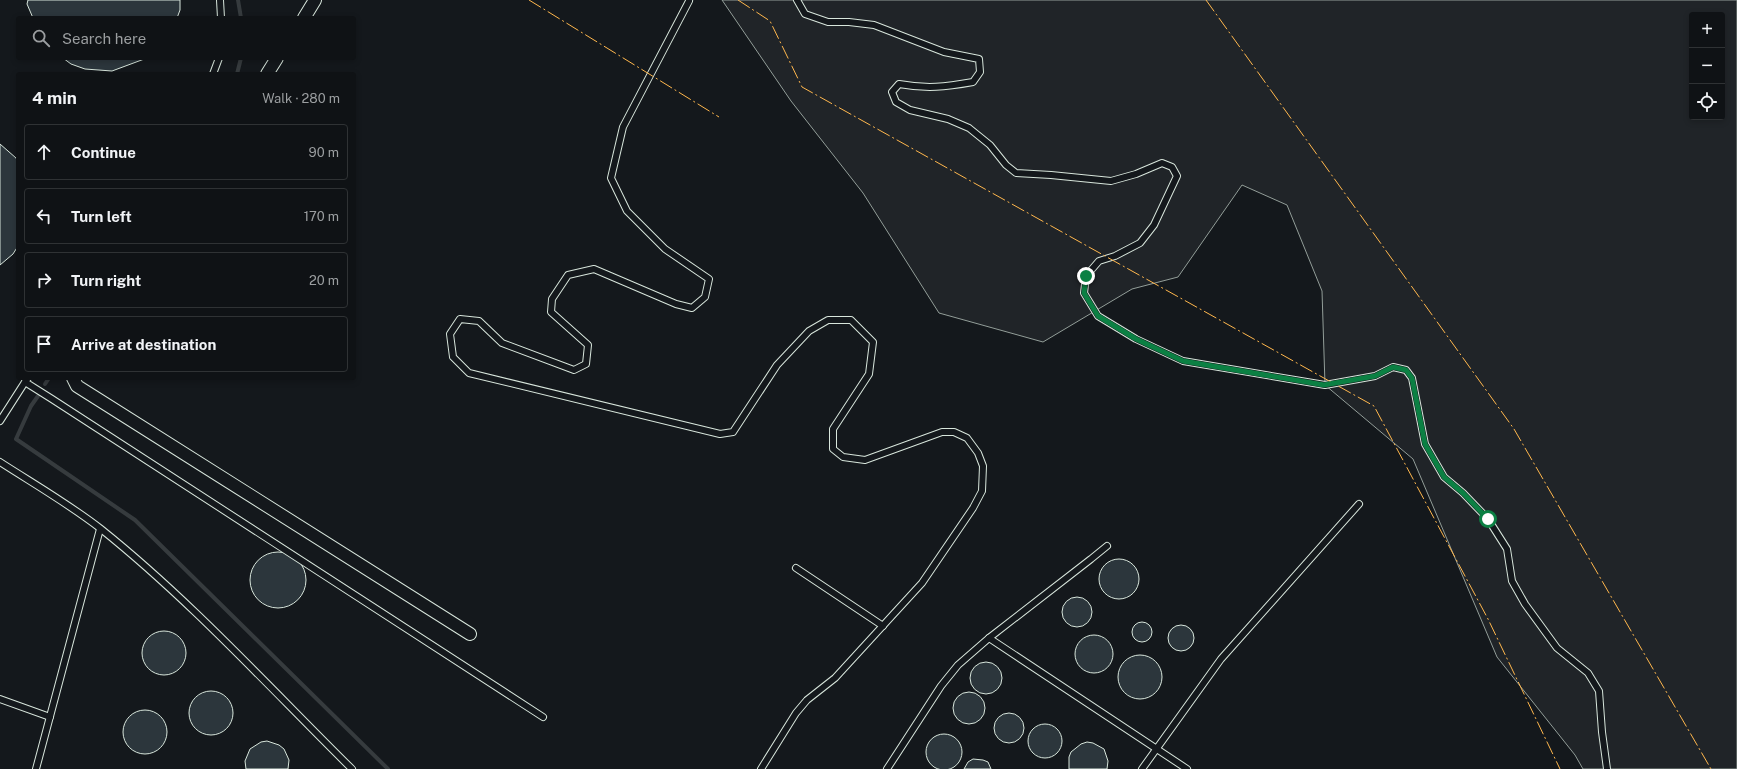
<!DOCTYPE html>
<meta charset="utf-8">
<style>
:root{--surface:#0f1215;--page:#1d2022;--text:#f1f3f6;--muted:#9b9ea0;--line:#2f3234}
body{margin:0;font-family:"Public Sans",sans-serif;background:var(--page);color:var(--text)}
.controls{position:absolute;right:12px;top:12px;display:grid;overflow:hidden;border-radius:4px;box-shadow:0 2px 6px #0003}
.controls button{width:36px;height:36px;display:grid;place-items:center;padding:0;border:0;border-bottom:1px solid var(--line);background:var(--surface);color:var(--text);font:20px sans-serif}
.stop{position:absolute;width:12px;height:12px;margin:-9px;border:3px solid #0b8043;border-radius:50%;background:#fff}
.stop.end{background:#0b8043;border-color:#fff;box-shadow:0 1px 4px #0008}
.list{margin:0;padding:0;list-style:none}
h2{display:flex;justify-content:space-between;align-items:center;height:52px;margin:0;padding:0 16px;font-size:17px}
h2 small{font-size:13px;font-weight:400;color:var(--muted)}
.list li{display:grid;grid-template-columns:26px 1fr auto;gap:12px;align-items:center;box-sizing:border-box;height:56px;margin:0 8px 8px;padding:0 8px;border:1px solid var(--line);border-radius:4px}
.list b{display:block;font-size:15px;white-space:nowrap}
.list em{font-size:13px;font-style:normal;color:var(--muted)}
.icon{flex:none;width:22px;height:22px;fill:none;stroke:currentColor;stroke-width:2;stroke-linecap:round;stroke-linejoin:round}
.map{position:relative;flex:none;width:1737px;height:769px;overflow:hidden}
.search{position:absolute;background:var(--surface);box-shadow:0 2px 6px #0003;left:16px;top:16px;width:340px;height:44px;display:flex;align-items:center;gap:10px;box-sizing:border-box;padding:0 14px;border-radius:4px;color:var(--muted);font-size:15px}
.panel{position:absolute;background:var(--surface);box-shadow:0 2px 6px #0003;left:16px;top:72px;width:340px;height:308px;border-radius:4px}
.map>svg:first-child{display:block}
.green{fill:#202428;stroke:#939e99;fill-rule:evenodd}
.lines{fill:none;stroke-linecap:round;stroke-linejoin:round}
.stream{stroke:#363b3e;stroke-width:4}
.building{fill:#2c363c;stroke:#d8e6dc}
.lane-casing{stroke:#d8e6dc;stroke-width:8}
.street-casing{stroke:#d8e6dc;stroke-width:14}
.lane{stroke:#14181c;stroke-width:6}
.street{stroke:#14181c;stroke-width:12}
.power{stroke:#ffb74d;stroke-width:1;stroke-dasharray:14 3 2 3;stroke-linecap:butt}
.route{stroke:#0b8043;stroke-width:5}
</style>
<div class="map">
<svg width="1737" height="769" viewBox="0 0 1737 769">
<rect width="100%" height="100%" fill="#14181c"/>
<path class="green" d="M 722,0 L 1737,0 L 1737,769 L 1583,769 L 1575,755 L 1497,657 L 1413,459 L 1325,385 L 1322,291 L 1287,205 L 1242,185 L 1178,277 L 1132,289 L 1043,342 L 939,313 L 863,193 L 791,101 ZM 1692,15 L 1722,15 L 1722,117 L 1692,117 Z"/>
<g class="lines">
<g class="stream">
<path d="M 238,0 L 241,18"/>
<path d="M 237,74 L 241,58"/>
<path d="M 45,384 L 49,378"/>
<path d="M 38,396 L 31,406 L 16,439 L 135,520 L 388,769"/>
</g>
</g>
<g class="building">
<path d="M 28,0 L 180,0 L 180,10 L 177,18 L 33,18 L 27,4 Z"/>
<path d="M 63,58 L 147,58 L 112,71 L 85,69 L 71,64 Z"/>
<path d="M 0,144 L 16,158 L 18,162 L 18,246 L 13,254 L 0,265 Z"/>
<circle cx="278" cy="580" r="28"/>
<circle cx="1119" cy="579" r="20"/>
<circle cx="1077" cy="612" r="15"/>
<circle cx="1142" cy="632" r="10"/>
<circle cx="1181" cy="638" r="13"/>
<circle cx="164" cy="653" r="22"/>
<circle cx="1094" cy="654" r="19"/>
<circle cx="1140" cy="677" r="22"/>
<circle cx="986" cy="678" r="16"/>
<circle cx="211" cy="713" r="22"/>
<circle cx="969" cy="708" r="16"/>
<circle cx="145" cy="732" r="22"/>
<circle cx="1009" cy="728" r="15"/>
<circle cx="1045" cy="741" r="17"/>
<circle cx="944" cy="752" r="18"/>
<path d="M 267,741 L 279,745 L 284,749 L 289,760 L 288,769 L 246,769 L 245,761 L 250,749 L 261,742 Z"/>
<path d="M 1087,742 L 1093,743 L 1104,749 L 1108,761 L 1107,769 L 1069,769 L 1069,757 L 1071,752 L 1081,744 Z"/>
<path d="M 973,759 L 983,760 L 988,762 L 991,769 L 964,769 L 968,762 Z"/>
</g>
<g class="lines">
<g class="lane-casing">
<g id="lane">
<path d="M 220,0 L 221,18"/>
<path d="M 797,0 L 805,14 L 828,22 L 849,22 L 874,25 L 944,52 L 979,59 L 980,72 L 973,82 C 945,87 927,89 899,84 L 892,92 L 896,102 L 910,110 L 948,119 L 969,128 L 990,145 L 1006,165 L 1016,173 L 1051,175 L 1111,181 L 1136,174 L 1162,163 L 1172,167 L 1177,176 L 1154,225 L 1140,243 L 1115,256 L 1099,261 L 1086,276 L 1084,293 L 1098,316 L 1136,339 L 1183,361 L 1325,385 L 1375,376 L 1393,367 L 1406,370 L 1412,378 L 1425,444 L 1444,477 L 1463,493 L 1488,519 L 1507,549 L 1512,581 L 1525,604 L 1557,648 L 1588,673 L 1599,691 L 1602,732 L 1607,769"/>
<path d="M 689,1 L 623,127 L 611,178 L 627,211 L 665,249 L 709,279 L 705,297 L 692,308 L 676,304 L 594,269 L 568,275 L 552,299 L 551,312 L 588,345 L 586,364 L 574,370 L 502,343 L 479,321 L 460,319 L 450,334 L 453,357 L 469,373 L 720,434 L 733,432 L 777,365 L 809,331 L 828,320 L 851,320 L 873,342 L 869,374 L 833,429 L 833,449 L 843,457 L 865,460 L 942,432 L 954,432 L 967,438 L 978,453 L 983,466 L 982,491 L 973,508 L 922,583 L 835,678 L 807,700 L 796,713 L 761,769"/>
<path d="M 213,74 L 219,58"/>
<path d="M 28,378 L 25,382 L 52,399 L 543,717"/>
<path d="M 0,421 L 25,382"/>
<path d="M 0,462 C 34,484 69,504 101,529 C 191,601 270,688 352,769"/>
<path d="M 796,568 L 883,626"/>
<path d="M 989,638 L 1187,769"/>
<path d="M 0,699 L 50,717"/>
<path d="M 36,769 L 100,529"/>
<path d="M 887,769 L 941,686 L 958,665 L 989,638 L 1091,559 L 1107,546"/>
<path d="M 1142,769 L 1221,659 L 1359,504"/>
</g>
</g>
<g class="street-casing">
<g id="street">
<path d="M 304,18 L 315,0"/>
<path d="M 267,74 L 277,58"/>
<path d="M 73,378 L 77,386 L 470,634"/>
</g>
</g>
<use href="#lane" class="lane"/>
<use href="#street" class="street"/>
<g class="power">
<path d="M 529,0 L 719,117"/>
<path d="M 738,0 L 770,21 L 802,87 L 1374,406 L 1488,619 L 1560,769"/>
<path d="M 1206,0 L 1514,429 L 1711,769"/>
</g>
</g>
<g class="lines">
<path class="route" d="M 1086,276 L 1084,293 L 1098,316 L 1136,339 L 1183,361 L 1324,385 L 1375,376 L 1393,367 L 1406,370 L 1412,378 L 1425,444 L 1444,477 L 1463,493 L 1488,519"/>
</g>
</svg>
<div class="controls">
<button>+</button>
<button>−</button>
<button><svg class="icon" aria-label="locate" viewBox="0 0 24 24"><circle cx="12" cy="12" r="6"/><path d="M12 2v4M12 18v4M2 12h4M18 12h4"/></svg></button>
</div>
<div class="stop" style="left:1488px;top:519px"></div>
<div class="stop end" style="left:1086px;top:276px"></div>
<div class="search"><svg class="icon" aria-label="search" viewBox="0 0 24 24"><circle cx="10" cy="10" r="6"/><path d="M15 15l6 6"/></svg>Search here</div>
<section class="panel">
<h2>4 min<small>Walk · 280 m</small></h2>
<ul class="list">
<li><svg class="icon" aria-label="ahead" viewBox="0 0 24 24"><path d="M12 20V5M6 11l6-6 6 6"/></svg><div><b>Continue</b></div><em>90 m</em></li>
<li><svg class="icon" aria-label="left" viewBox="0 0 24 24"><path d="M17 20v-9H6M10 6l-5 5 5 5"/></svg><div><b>Turn left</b></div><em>170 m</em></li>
<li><svg class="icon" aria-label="right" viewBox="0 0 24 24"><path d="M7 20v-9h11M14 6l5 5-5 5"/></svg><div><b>Turn right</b></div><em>20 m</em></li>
<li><svg class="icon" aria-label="arrive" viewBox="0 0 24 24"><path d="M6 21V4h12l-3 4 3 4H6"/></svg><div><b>Arrive at destination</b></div></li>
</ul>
</section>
</div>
